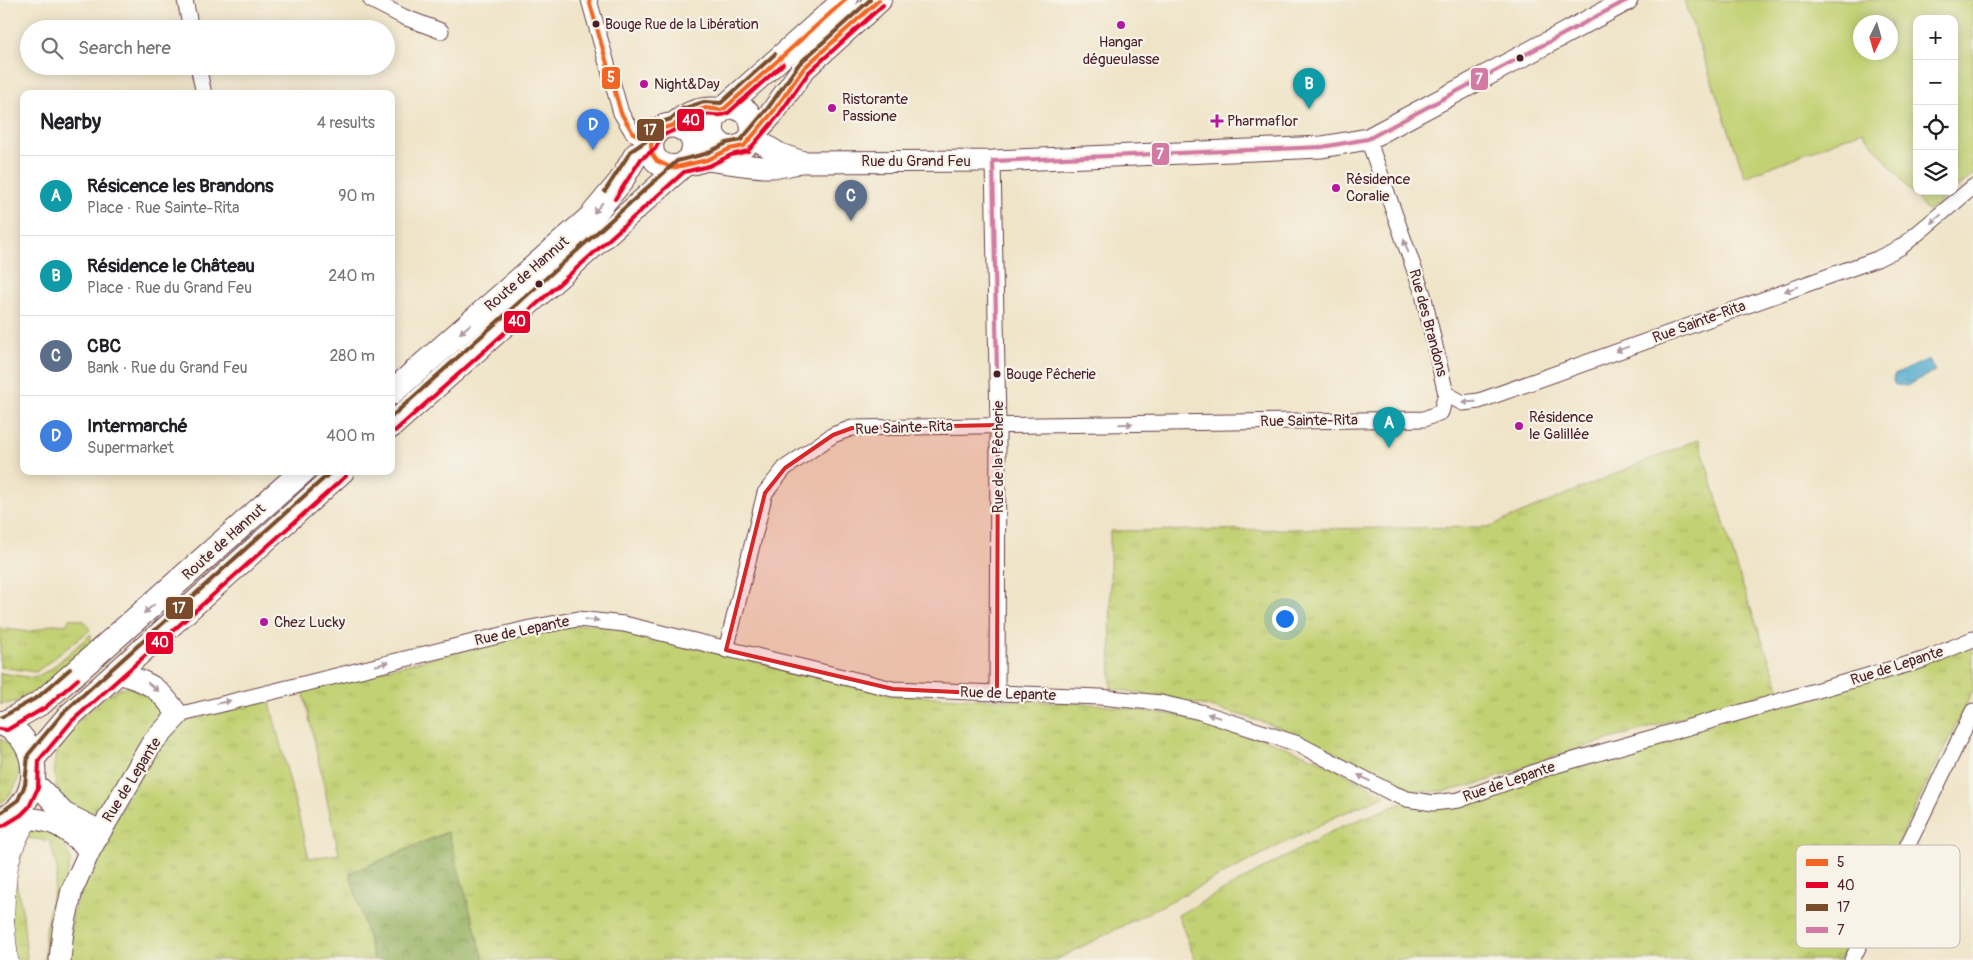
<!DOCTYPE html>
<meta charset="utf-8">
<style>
:root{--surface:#fff;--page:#f2f2f2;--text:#202124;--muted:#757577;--line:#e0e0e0;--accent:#b5179e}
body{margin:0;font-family:Pangolin,sans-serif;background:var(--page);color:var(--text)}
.controls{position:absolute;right:15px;top:15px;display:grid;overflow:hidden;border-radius:10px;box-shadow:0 2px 12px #0003}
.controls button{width:45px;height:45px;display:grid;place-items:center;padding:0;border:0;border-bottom:1px solid var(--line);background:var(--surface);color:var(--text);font:25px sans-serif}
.compass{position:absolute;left:1853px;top:15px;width:45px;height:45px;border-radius:50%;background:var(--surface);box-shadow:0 2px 12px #0003;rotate:185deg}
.you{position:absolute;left:1284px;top:618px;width:18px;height:18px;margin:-12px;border:4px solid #fff;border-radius:50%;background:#1a73e8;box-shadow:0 0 0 8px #1a73e833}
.badge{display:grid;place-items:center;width:32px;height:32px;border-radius:50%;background:var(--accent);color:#fff;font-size:16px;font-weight:700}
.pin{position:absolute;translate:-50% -41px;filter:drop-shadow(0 1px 2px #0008)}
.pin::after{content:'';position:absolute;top:26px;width:18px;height:15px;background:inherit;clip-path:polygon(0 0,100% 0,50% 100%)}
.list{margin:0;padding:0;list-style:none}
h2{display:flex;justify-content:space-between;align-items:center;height:65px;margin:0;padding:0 20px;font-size:21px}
h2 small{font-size:16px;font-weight:400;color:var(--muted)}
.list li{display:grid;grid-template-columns:32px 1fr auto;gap:15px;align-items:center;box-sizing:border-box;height:80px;padding:0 20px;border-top:1px solid var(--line)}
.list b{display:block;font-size:19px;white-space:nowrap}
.list p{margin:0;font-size:16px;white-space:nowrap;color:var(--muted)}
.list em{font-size:16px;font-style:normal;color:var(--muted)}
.icon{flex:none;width:28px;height:28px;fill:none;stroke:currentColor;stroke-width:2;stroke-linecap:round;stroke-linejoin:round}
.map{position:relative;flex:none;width:1973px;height:960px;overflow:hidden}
.search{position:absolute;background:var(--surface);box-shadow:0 2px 12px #0003;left:20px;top:20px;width:375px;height:55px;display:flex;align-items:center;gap:12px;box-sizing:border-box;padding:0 18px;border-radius:28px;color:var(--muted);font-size:19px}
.panel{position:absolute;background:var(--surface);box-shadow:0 2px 12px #0003;left:20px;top:90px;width:375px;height:385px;border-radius:10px}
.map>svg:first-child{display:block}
.grass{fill:url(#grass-tufts);stroke:#86784f}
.forest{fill:url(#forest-crowns);stroke:#726948}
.park{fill:#c2d173;stroke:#86784f;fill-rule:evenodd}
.water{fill:url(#water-ripples);stroke:#4d647c}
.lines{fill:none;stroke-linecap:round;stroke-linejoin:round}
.street-casing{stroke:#633d43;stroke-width:17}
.secondary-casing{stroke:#633d43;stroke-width:23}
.primary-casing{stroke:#633d43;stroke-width:26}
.highway-casing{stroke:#633d43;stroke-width:29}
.street{stroke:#fff;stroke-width:15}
.secondary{stroke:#fff;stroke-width:21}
.primary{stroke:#fff;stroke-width:24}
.highway{stroke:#fff;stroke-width:28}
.bus-1-casing{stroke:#f7f3e8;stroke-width:8}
.bus-2-casing{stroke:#f7f3e8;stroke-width:8}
.bus-3-casing{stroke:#f7f3e8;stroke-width:8}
.bus-4-casing{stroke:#f7f3e8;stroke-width:8}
.bus-1{stroke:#f26522;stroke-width:4}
.bus-2{stroke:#e4002b;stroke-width:4}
.bus-3{stroke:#7a4b2a;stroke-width:4}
.bus-4{stroke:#d27aa4;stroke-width:4}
.oneway{fill:#ae9aa0}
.marked{fill:#d62828;fill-opacity:0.2;stroke:#d62828;stroke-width:4;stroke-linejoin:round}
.bus-dot{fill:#4a1f2b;stroke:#f7f3e8;stroke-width:2}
.poi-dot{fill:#b5179e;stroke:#f7f3e8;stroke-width:2}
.labels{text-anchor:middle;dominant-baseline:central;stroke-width:4.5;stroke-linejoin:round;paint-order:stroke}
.bus-label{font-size:14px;fill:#4a1f2b;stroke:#f7f3e8;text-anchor:start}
.poi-label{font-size:15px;fill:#4a1f2b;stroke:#f7f3e8;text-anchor:start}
.street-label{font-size:15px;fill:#4a1f2b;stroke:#f7f3e8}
.key{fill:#f7f3e8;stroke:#c3b3af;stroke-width:1}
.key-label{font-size:14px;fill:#4a1f2b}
.line-badge{stroke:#f7f3e8;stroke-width:2}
.badge-label{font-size:14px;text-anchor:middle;font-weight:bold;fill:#fff}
</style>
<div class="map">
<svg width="1973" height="960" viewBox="0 0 1973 960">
<defs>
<pattern id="grass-tufts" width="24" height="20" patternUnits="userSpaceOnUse" patternTransform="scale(1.25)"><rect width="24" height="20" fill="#c2d173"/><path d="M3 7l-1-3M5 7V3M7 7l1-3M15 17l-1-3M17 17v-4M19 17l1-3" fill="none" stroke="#a8b364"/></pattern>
<pattern id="forest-crowns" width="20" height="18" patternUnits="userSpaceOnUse" patternTransform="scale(1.25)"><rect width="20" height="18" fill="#99b365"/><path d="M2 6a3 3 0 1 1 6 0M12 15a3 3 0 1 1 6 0" fill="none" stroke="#7f9153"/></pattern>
<pattern id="water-ripples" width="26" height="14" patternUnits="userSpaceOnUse" patternTransform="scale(1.25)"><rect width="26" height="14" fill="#50a9cd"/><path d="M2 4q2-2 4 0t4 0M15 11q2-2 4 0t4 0" fill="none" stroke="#4489a7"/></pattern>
</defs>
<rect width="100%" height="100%" fill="#f7f3e8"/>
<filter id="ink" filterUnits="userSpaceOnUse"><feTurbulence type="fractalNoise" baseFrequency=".02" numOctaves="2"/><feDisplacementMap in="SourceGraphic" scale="10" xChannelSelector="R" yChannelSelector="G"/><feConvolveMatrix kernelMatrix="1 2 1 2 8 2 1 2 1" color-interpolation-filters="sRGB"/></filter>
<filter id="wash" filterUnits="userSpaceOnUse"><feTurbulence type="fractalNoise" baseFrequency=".0096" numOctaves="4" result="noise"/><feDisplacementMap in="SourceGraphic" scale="20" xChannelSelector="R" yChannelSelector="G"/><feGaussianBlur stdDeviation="1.12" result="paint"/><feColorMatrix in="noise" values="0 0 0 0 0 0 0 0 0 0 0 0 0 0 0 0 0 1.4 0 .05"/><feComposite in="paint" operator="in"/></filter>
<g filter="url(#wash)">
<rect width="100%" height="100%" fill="#efe4c8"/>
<g class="grass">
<path d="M 1699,439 L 1742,584 L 1780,690 C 1704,712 1627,733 1552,757 C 1508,771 1461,798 1413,790 C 1381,785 1340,752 1308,739 C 1246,713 1178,697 1111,689 L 1110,531 L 1488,527 Z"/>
<path d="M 70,618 L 84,621 L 90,630 L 36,672 L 0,667 L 0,628 L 29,632 L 53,624 L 66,625 Z"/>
<path d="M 599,624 L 894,695 L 1093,704 L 1183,716 L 1252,734 L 1319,760 L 1386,795 L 1335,817 L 1056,960 L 484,960 L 447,832 L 350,873 L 374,960 L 69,960 L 73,911 L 94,854 L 155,751 L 179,720 L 268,695 L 309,858 L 339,854 L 303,690 L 563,626 Z"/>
<path d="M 91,634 L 90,646 C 64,669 37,703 0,704 L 0,673 L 34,678 L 51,669 Z"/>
<path d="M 1973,643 L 1973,690 L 1840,960 L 1195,960 L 1178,915 L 1340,827 L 1405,802 L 1446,806 Z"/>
<path d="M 124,687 L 140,689 L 161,705 L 158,724 L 103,809 L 85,814 L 59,798 C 57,788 54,777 54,767 C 55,737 98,697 124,687 Z"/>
<path d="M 0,739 C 30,751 22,789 0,804 Z"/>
<path d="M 25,824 L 59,831 L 71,859 L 50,945 L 51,960 L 45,960 L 45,930 L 58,871 L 50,841 L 27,838 L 15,878 L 23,914 L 27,960 L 14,960 L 5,872 Z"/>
</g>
<path class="forest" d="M 448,832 L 484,960 L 374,960 L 350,873 Z"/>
<path class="park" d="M 1684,0 L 1973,0 L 1973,175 L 1954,190 L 1954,19 L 1917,19 L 1917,191 L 1953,191 L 1928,212 L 1862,131 L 1745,177 ZM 1860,22 L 1890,22 L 1890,52 L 1860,52 Z"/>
<path class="water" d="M 1929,359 L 1935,371 L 1907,386 L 1895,385 L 1893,381 L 1894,375 Z"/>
</g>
<g filter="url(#ink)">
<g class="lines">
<g class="street-casing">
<g id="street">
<path d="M 185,0 L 191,29"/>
<path d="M 371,0 L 404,17 L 441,31"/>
<path d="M 589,0 L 621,113 L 633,133 L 652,141"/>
<path d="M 198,66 L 204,94"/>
<path d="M 1368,139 L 1423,294 L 1446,394"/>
<path d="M 993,161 L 998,425 L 997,694"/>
<path d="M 1446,394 L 1463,403 L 1479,401 L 1877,259 L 1901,247 L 1973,187"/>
<path d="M 726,650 L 765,493 L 785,468 L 833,435 L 852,428 L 1424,419 L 1441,412 L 1446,394"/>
<path d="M 178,715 L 530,628 L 578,619 L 624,624 L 893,689 L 1100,697 L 1161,703 L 1200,712 L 1298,744 L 1392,793 L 1407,799 L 1433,803 L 1459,800 L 1546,768 L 1923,660 L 1973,639"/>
<path d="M 1852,960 L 1973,711"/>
</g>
</g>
<g class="secondary-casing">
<g id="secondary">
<path d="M 752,137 L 780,154 L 803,162 L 993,161 L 1322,147 L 1368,139 L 1627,0"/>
<path d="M 707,160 C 733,163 776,173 799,162"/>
<path d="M 41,789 L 64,813 L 100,831"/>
<path d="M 24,818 C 59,820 64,829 90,850"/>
<path d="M 60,960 L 63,931 L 72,890 L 90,850 L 152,743 L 178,715 C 159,687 150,683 119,673"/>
</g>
</g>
<g class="primary-casing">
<g id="primary">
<path d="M 674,125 C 688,112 702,108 721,110"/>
<path d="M 753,134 L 773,112 L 804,68 L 879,0"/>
<path d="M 729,149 C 713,143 708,131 715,116 L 845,0"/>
<path d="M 685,164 C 703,161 710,157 727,150 C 732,148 737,148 742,146 C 756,140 755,123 747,112 L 733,106 L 725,108"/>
<path d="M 391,393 L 591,217 L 621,181 L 636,155 L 651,145"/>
<path d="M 391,426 L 691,158 C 706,129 660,111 652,141 C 650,148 652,155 656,160 C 663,168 672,168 681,166"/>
<path d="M 0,723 C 44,738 45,805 0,820"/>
<path d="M 4,724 L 42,702 L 303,471"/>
<path d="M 33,758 L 68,717 L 342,471"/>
</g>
</g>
<g class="highway-casing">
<g id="highway">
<path d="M 0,921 C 2,878 0,855 24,818"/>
<path d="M 0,921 L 4,960"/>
</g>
</g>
<use href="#street" class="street"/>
<use href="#secondary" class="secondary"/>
<use href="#primary" class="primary"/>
<use href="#highway" class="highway"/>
<g class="bus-1-casing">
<g id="bus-1">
<path d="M 589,0 L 621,113 L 633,133 L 652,141"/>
<path d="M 845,0 L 725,108 L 721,110 L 706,108 L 685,115 L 674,125 L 660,129 L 655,134 L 651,145 L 652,154 L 657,161 L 672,168 L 707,160 L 729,149 L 744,146 L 773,112 L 804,68 L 879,0"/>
</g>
</g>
<g class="bus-2-casing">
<g id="bus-2">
<path d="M 615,199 L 641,159 L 655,149 L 663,135 C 679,130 688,119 704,115 C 713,113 720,118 728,113 L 783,64"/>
<path d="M 395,431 L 684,172 L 709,166 L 731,155 L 748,151 L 778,116 L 809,72 L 883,5"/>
<path d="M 0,729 L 7,730 L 46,707 L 78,679"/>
<path d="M 3,826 L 21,815 L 29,807 L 38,788 L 39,760 L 72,721 L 346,476"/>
</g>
</g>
<g class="bus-3-casing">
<g id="bus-3">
<path d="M 605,191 L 631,151 L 646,141 L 650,131 L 656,124 L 671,119 L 682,109 L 704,102 L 721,103 L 775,54"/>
<path d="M 391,417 L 677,161 L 705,154 L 727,143 L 741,140 L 768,108 L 799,64 L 870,0"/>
<path d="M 2,717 L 38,697 L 70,669"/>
<path d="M 0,813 L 18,800 L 25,785 L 28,755 L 63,713 L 332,471"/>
</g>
</g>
<g class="bus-4-casing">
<g id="bus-4">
<path d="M 993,161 L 1322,147 L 1368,139 L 1627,0"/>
<path d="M 993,161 L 997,374"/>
</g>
</g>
<use href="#bus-1" class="bus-1"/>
<use href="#bus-2" class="bus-2"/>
<use href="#bus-3" class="bus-3"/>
<use href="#bus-4" class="bus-4"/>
</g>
<defs><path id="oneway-solid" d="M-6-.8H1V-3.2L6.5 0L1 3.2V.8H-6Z" transform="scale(1.25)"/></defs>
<g class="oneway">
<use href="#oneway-solid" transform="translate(598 208) rotate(130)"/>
<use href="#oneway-solid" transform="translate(1936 219) rotate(140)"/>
<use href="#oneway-solid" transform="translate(1406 246) rotate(-110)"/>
<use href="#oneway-solid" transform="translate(1791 289) rotate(160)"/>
<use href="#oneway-solid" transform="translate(465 329) rotate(139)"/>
<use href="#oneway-solid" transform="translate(1622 349) rotate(160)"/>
<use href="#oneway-solid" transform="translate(1469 402) rotate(179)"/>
<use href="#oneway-solid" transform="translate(1126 424) rotate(-1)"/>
<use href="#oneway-solid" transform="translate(149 609) rotate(139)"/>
<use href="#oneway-solid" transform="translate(592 620) rotate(6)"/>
<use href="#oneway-solid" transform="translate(382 664) rotate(-14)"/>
<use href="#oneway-solid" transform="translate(153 687) rotate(38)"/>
<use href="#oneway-solid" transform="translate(224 702) rotate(-13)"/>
<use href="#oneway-solid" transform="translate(1214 716) rotate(-163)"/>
<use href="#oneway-solid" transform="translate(1364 778) rotate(-151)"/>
</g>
</g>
<path class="marked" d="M 998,425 L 997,694 L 893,689 L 726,650 L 765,493 L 785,468 L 833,435 L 852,428 Z"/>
<g class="bus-dot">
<circle cx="596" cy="24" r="4.5"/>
<circle cx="1520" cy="58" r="4.5"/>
<circle cx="539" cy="284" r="4.5"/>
<circle cx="997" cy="374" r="4.5"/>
</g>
<g class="poi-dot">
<circle cx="1121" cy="25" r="5"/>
<circle cx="644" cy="84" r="5"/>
<circle cx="832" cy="108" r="5"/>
<path d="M1214.5 113.5h5v5h5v5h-5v5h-5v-5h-5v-5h5z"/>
<circle cx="1336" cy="188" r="5"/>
<circle cx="1519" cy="426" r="5"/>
<circle cx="264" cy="622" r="5"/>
</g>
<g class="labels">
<g class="bus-label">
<text x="605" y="24">Bouge Rue de la Libération</text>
<text x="1006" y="374">Bouge Pêcherie</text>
</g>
<g class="poi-label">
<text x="1121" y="42" text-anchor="middle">Hangar<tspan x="1121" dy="17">dégueulasse</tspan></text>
<text x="654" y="84">Night&amp;Day</text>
<text x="842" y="99">Ristorante<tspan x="842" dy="17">Passione</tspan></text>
<text x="1227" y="121">Pharmaflor</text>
<text x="1346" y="179">Résidence<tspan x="1346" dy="17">Coralie</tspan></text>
<text x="1529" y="417">Résidence<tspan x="1529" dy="17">le Galillée</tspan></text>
<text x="274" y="622">Chez Lucky</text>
</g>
<g class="street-label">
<text x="916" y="161">Rue du Grand Feu</text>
<text transform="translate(527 274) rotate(-41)">Route de Hannut</text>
<text transform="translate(1699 322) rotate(-20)">Rue Sainte-Rita</text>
<text transform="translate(1428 323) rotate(75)">Rue des Brandons</text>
<text transform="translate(1309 421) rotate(-1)">Rue Sainte-Rita</text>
<text transform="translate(904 428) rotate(-2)">Rue Sainte-Rita</text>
<text transform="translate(998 457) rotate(-90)">Rue de la Pêcherie</text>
<text transform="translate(224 542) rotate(-42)">Route de Hannut</text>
<text transform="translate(522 631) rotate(-12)">Rue de Lepante</text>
<text transform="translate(1897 666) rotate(-18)">Rue de Lepante</text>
<text transform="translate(1008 694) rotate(2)">Rue de Lepante</text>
<text transform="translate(132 780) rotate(-58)">Rue de Lepante</text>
<text transform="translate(1509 782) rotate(-19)">Rue de Lepante</text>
</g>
</g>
<rect x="1796" y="845" width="164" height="103" rx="8" class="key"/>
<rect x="1806" y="859" width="22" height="7" fill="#f26522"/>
<rect x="1806" y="882" width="22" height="6" fill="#e4002b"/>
<rect x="1806" y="904" width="22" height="7" fill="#7a4b2a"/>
<rect x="1806" y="927" width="22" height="6" fill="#d27aa4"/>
<g class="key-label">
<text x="1837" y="867">5</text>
<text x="1837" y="890">40</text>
<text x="1837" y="912">17</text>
<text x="1837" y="935">7</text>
</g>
<g class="line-badge">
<rect x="601" y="66" width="20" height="24" rx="5" fill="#f26522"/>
<rect x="1470" y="67" width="19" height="24" rx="5" fill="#d27aa4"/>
<rect x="676" y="108" width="29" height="24" rx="5" fill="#e4002b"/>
<rect x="636" y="118" width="29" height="24" rx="5" fill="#7a4b2a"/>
<rect x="1151" y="142" width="19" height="24" rx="5" fill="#d27aa4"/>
<rect x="503" y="310" width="28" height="24" rx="5" fill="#e4002b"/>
<rect x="165" y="596" width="29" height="24" rx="5" fill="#7a4b2a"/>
<rect x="145" y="631" width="29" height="24" rx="5" fill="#e4002b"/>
</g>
<g class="badge-label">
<text x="611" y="82">5</text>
<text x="1479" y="84">7</text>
<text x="691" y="125">40</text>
<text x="650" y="135">17</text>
<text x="1160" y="159">7</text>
<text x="517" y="326">40</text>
<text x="179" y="613">17</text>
<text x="160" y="647">40</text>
</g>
</svg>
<div class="controls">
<button>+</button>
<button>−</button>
<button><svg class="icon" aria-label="locate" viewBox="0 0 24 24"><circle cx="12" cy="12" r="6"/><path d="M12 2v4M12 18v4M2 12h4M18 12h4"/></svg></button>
<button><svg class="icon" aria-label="layers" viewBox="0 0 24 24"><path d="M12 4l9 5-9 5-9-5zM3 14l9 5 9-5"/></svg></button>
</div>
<svg class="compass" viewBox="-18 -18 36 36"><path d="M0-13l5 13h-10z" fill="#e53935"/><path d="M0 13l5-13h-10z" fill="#757577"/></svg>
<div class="you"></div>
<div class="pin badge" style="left:1389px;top:448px;background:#0f9aa8">A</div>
<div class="pin badge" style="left:1309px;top:109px;background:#0f9aa8">B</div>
<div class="pin badge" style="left:851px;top:221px;background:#5c6f8a">C</div>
<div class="pin badge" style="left:593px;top:150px;background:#3f7fe0">D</div>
<div class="search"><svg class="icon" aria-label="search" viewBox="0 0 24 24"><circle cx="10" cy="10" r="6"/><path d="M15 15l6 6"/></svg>Search here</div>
<section class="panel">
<h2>Nearby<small>4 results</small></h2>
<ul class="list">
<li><span class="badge" style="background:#0f9aa8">A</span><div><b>Résicence les Brandons</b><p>Place · Rue Sainte-Rita</p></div><em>90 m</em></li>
<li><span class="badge" style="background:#0f9aa8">B</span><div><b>Résidence le Château</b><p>Place · Rue du Grand Feu</p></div><em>240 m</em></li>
<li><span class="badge" style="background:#5c6f8a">C</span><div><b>CBC</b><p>Bank · Rue du Grand Feu</p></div><em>280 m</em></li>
<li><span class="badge" style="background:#3f7fe0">D</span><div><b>Intermarché</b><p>Supermarket</p></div><em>400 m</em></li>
</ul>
</section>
</div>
